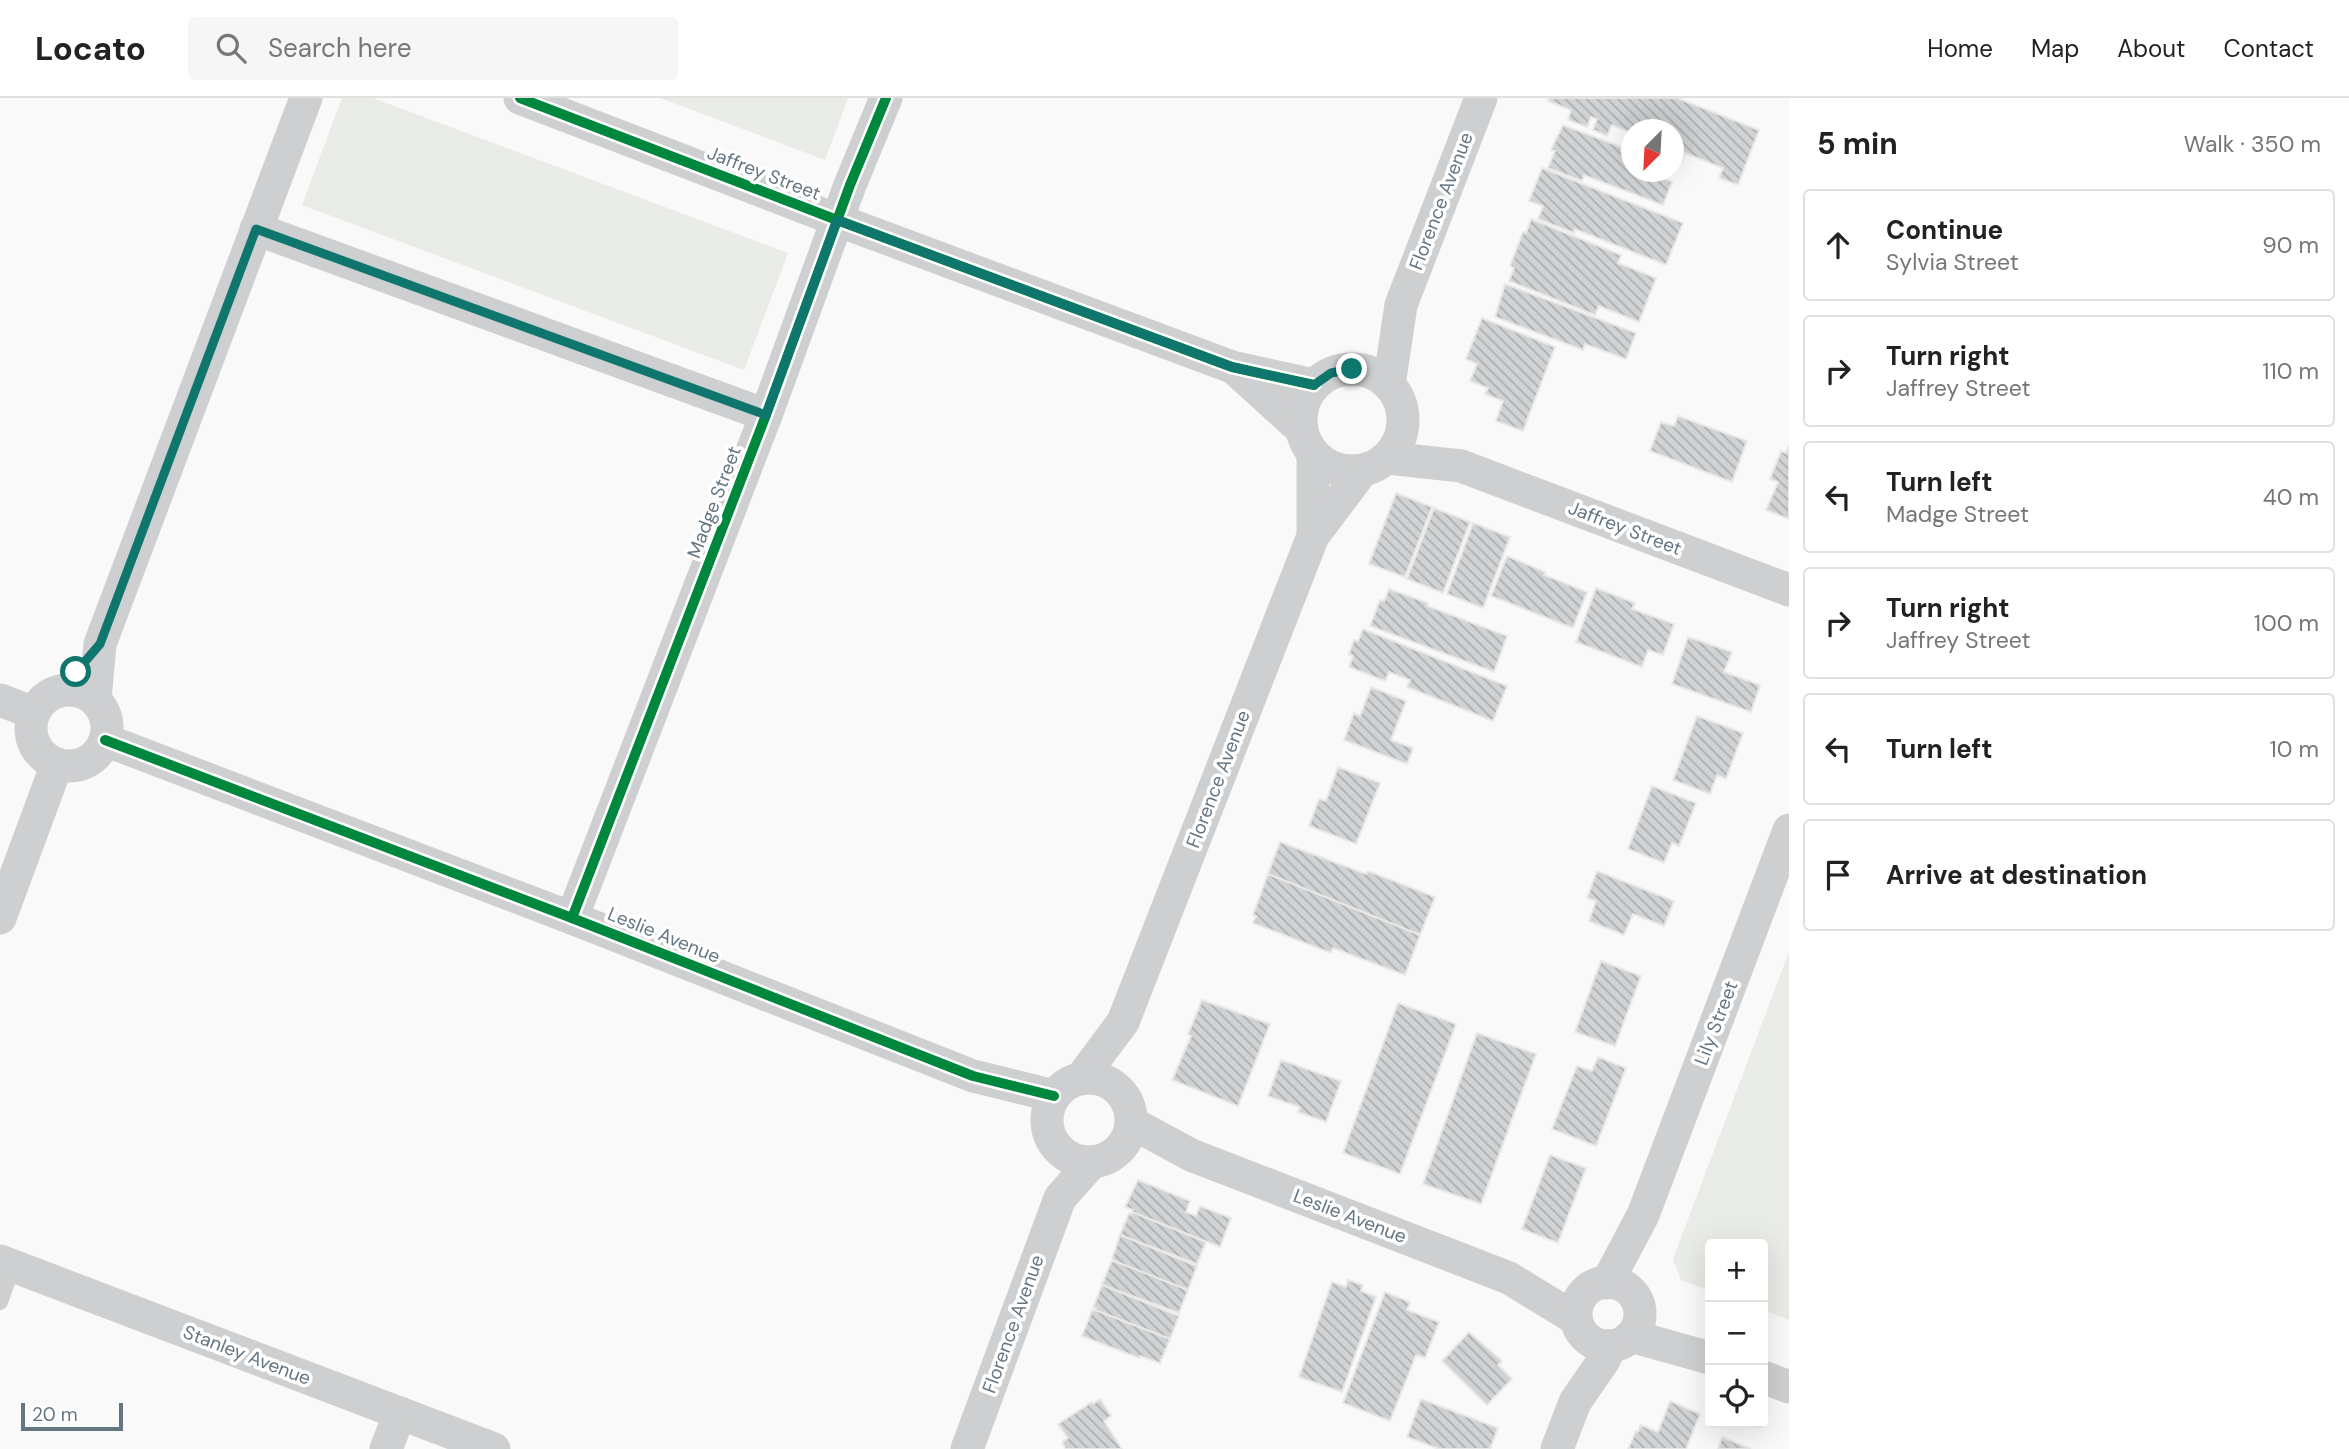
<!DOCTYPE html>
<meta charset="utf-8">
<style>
:root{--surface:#fff;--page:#f6f6f6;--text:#222;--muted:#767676;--line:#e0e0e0}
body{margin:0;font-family:"DM Sans",sans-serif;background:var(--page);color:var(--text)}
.controls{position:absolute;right:21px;bottom:21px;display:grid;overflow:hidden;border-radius:7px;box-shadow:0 7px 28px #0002}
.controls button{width:63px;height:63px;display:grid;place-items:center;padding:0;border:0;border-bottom:2px solid var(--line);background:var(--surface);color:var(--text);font:35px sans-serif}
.compass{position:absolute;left:1621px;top:21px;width:63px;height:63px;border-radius:50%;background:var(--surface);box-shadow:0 7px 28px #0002;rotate:204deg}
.scale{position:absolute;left:21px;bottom:18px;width:102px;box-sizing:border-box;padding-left:7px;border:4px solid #657683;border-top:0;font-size:19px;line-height:24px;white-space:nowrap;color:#657683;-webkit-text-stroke:5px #fff;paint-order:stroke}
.stop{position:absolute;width:21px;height:21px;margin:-16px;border:5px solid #0f766e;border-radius:50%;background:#fff}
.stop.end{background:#0f766e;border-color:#fff;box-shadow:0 2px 7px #0008}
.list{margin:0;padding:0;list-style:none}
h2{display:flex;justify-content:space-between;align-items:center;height:91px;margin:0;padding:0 28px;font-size:30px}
h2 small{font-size:23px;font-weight:400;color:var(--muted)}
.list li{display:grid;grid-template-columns:46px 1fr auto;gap:21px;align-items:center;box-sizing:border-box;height:112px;margin:0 14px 14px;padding:0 14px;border:2px solid var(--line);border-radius:7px}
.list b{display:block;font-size:26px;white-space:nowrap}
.list p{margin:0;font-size:23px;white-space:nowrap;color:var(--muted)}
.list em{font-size:23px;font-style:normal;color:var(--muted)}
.icon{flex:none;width:38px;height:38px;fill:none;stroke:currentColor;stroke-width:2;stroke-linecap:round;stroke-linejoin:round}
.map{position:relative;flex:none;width:1789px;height:1351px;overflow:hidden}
header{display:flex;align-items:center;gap:42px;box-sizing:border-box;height:98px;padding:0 35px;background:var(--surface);border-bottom:2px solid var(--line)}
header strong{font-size:33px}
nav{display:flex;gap:38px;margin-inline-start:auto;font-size:24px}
.search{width:490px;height:63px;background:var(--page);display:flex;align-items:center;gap:18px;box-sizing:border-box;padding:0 24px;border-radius:7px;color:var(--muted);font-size:26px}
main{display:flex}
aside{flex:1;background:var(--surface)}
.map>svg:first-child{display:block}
.green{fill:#e8ebe6}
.building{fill:url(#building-back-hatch);stroke:#e8e8e8;stroke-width:2}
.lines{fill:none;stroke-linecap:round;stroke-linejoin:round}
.lane{stroke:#cecfd0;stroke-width:16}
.street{stroke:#cecfd0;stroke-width:33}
.cycleway-casing{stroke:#fff;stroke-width:15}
.cycleway{stroke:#00873e;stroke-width:10}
.route{stroke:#0f766e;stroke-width:9}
.labels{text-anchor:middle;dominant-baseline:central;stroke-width:7;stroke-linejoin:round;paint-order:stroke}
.street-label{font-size:19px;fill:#657683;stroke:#fff}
</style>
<header>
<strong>Locato</strong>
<div class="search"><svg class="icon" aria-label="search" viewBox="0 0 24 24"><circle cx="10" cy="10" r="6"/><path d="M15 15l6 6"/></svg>Search here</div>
<nav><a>Home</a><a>Map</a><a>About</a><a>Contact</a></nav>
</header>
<main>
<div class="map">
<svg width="1789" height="1351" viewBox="0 0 1789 1351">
<defs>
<pattern id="building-back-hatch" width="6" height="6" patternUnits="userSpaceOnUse" patternTransform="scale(1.75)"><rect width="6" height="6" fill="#d0d2d3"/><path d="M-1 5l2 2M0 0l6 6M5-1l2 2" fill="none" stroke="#acafb1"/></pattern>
</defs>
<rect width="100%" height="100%" fill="#f9f9f9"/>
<g class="green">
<path d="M 342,0 L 373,0 L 788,155 L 744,272 L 302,107 Z"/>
<path d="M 660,0 L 848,0 L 825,62 Z"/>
<path d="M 1789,854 L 1789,1222 L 1763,1212 L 1763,1146 L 1710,1146 L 1710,1193 L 1681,1182 L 1673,1161 Z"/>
</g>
<g class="building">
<path d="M 1550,0 L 1677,0 L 1759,32 L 1738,87 L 1719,80 L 1723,70 L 1685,55 L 1681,65 L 1674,62 L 1674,32 L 1632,32 L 1632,35 L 1612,27 L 1607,38 L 1593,32 L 1597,21 L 1591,19 L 1587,29 L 1568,22 L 1571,12 L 1548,3 Z"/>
<path d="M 1563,27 L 1632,53 L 1632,74 L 1668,74 L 1665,81 L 1672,84 L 1663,107 L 1584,77 L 1582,83 L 1548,70 L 1555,53 L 1551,52 Z"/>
<path d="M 1542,70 L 1683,125 L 1666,167 L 1575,131 L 1574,135 L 1538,121 L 1543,108 L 1529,103 Z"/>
<path d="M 1531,121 L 1621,157 L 1618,165 L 1656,180 L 1639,224 L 1599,208 L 1595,217 L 1509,183 L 1514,170 L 1510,168 L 1523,134 L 1526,135 Z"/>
<path d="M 1505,186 L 1636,235 L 1626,261 L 1585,246 L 1583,252 L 1495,219 Z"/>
<path d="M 1482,220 L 1555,249 L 1523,333 L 1496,323 L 1503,303 L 1485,296 L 1488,290 L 1470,283 L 1477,266 L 1466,261 Z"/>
<path d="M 1678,318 L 1747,343 L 1732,384 L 1650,353 L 1661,324 L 1674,328 Z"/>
<path d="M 1789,348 L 1789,421 L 1766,412 L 1778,384 L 1770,381 L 1781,353 L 1786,355 Z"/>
<path d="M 1396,395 L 1432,409 L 1405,479 L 1369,466 Z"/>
<path d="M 1434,410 L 1470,424 L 1443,495 L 1407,481 Z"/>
<path d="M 1473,425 L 1510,439 L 1483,510 L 1447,496 Z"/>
<path d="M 1507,458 L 1545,474 L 1544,477 L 1587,494 L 1573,530 L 1491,498 Z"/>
<path d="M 1596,490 L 1635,505 L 1632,511 L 1674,526 L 1663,557 L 1648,552 L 1642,569 L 1576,544 Z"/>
<path d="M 1389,491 L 1428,505 L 1427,508 L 1507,538 L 1494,574 L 1370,528 L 1380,502 L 1384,503 Z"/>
<path d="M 1363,531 L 1507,588 L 1493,623 L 1407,589 L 1410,582 L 1389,574 L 1385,583 L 1349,569 L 1353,558 L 1349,556 L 1354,542 L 1358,543 Z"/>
<path d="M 1688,539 L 1732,554 L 1724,574 L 1760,587 L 1751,614 L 1672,586 Z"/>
<path d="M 1371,589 L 1406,603 L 1391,642 L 1413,650 L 1407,666 L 1344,642 L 1354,615 L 1360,618 Z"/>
<path d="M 1697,618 L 1743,635 L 1726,681 L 1717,677 L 1710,696 L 1673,682 Z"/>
<path d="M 1338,669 L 1380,685 L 1356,746 L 1309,728 L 1319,701 L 1326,703 Z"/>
<path d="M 1652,688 L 1696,705 L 1679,748 L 1672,745 L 1664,765 L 1628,751 Z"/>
<path d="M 1280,744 L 1366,776 L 1368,773 L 1435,799 L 1420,837 L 1268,776 Z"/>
<path d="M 1597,773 L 1674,803 L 1664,828 L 1633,816 L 1624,837 L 1589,823 L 1596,803 L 1587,800 Z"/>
<path d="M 1268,776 L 1420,837 L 1405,877 L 1333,850 L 1331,855 L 1253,825 L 1256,818 L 1253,817 Z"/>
<path d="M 1601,863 L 1641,878 L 1615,948 L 1575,934 Z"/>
<path d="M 1202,902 L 1270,926 L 1238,1008 L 1172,982 L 1191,938 L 1188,936 Z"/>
<path d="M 1398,905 L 1456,926 L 1400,1076 L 1343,1055 Z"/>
<path d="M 1477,935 L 1536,956 L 1481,1106 L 1423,1086 Z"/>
<path d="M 1598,959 L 1626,970 L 1596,1048 L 1552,1031 L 1577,968 L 1592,973 Z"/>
<path d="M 1281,962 L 1341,983 L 1326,1024 L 1298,1014 L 1300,1009 L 1268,998 Z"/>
<path d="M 1550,1057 L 1586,1070 L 1558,1145 L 1522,1131 Z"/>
<path d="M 1138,1082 L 1190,1103 L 1186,1114 L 1196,1118 L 1200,1108 L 1231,1120 L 1220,1149 L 1132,1114 L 1133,1112 L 1125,1109 Z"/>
<path d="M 1132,1114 L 1206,1144 L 1197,1166 L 1120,1137 L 1129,1115 L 1132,1116 Z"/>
<path d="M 1120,1137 L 1197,1168 L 1188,1192 L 1114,1163 L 1112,1161 Z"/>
<path d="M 1114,1163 L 1188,1192 L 1179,1215 L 1102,1187 L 1111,1164 Z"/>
<path d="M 1348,1182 L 1363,1187 L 1361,1193 L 1376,1199 L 1342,1294 L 1299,1279 L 1332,1184 L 1346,1189 Z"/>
<path d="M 1102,1187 L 1179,1218 L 1170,1241 L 1095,1212 L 1096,1210 L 1093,1210 Z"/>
<path d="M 1385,1194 L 1410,1204 L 1407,1212 L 1439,1224 L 1425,1260 L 1416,1257 L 1390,1323 L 1343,1305 Z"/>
<path d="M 1095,1212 L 1170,1241 L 1160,1265 L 1140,1258 L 1139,1260 L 1082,1238 L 1092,1213 Z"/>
<path d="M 1469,1234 L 1502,1263 L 1498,1267 L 1512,1281 L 1487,1307 L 1442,1263 Z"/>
<path d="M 1100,1301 L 1111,1318 L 1104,1323 L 1122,1351 L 1066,1351 L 1062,1344 L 1068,1340 L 1058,1326 L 1092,1304 L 1093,1306 Z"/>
<path d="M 1421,1301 L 1498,1330 L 1490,1351 L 1439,1351 L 1407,1339 Z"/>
<path d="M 1670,1303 L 1700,1316 L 1686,1351 L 1628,1351 L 1636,1333 L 1638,1334 L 1641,1327 L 1658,1334 Z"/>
<path d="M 1722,1339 L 1751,1351 L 1718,1351 Z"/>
</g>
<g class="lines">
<path class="lane" d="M 0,1204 L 13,1167"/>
<g class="street">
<path d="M 520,0 L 837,122 L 1232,269 L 1314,287"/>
<path d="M 256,131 L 766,317"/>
<path d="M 1234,270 L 1300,330"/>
<circle cx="1352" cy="322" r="51"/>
<path d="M 1389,287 L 1401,207 L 1481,0"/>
<path d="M 1388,360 L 1461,368 L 1789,492"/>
<path d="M 1313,438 L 1313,357"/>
<circle cx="69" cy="630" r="38"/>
<path d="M 0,602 L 34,615"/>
<path d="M 95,602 L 100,546 L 306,0"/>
<path d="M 105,642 L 572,820 L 973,978 L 1054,998"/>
<path d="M 0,820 L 57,666"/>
<path d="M 572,820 L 766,317 L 850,87 L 886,0"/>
<path d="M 1082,979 L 1123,924 L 1313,438 L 1362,373"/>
<circle cx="1089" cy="1022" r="42"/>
<path d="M 1132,1025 L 1191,1057 L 1509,1180 L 1576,1221"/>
<path d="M 0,1163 L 494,1351"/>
<circle cx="1608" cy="1216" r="32"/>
<path d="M 1607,1185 L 1643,1117 L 1789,732"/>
<path d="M 1631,1238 L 1710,1260"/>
<path d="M 1763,1279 L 1789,1289"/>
<path d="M 386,1351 L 400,1315"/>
<path d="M 967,1351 L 1060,1100 L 1092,1064"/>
<path d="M 1557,1351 L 1575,1304 L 1604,1262 L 1610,1248"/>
</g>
<g class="cycleway-casing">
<g id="cycleway">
<path d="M 520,0 L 837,122 L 1232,269 L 1314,287"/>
<path d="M 105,642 L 572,820 L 973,978 L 1054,998"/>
<path d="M 572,820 L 766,317 L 850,87 L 886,0"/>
</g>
</g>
<use href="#cycleway" class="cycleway"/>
</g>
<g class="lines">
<path class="route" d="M 76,574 L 100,546 L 256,131 L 766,317 L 837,122 L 1232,269 L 1314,287 L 1331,275 L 1352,271"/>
</g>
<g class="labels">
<g class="street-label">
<text transform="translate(764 75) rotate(21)">Jaffrey Street</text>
<text transform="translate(1441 103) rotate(-69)">Florence Avenue</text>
<text transform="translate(714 404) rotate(-69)">Madge Street</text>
<text transform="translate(1625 430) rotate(21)">Jaffrey Street</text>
<text transform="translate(1218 681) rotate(-69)">Florence Avenue</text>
<text transform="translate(664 837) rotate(22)">Leslie Avenue</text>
<text transform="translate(1716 925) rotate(-69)">Lily Street</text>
<text transform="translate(1350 1118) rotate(21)">Leslie Avenue</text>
<text transform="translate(1013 1226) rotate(-70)">Florence Avenue</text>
<text transform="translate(247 1257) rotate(21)">Stanley Avenue</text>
</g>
</g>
</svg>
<div class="controls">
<button>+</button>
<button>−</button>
<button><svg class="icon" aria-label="locate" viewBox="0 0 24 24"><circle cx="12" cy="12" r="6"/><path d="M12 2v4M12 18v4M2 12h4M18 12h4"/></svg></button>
</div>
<svg class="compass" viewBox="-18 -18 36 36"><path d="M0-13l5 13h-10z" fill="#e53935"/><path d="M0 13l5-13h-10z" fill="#767676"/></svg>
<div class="scale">20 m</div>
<div class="stop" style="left:76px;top:574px"></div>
<div class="stop end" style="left:1352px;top:271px"></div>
</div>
<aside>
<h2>5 min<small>Walk · 350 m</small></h2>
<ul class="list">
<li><svg class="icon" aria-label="ahead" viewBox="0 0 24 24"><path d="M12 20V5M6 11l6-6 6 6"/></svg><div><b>Continue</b><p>Sylvia Street</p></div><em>90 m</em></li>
<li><svg class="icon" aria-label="right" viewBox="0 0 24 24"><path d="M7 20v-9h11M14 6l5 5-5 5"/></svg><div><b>Turn right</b><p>Jaffrey Street</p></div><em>110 m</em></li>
<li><svg class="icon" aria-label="left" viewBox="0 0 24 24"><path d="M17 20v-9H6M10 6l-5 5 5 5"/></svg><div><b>Turn left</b><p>Madge Street</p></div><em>40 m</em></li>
<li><svg class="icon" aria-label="right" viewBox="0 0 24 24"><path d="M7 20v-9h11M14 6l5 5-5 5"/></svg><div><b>Turn right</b><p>Jaffrey Street</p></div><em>100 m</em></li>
<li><svg class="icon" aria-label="left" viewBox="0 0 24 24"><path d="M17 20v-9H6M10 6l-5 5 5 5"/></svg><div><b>Turn left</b></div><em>10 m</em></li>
<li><svg class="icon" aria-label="arrive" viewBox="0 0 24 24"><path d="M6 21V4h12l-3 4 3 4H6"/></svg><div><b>Arrive at destination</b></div></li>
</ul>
</aside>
</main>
